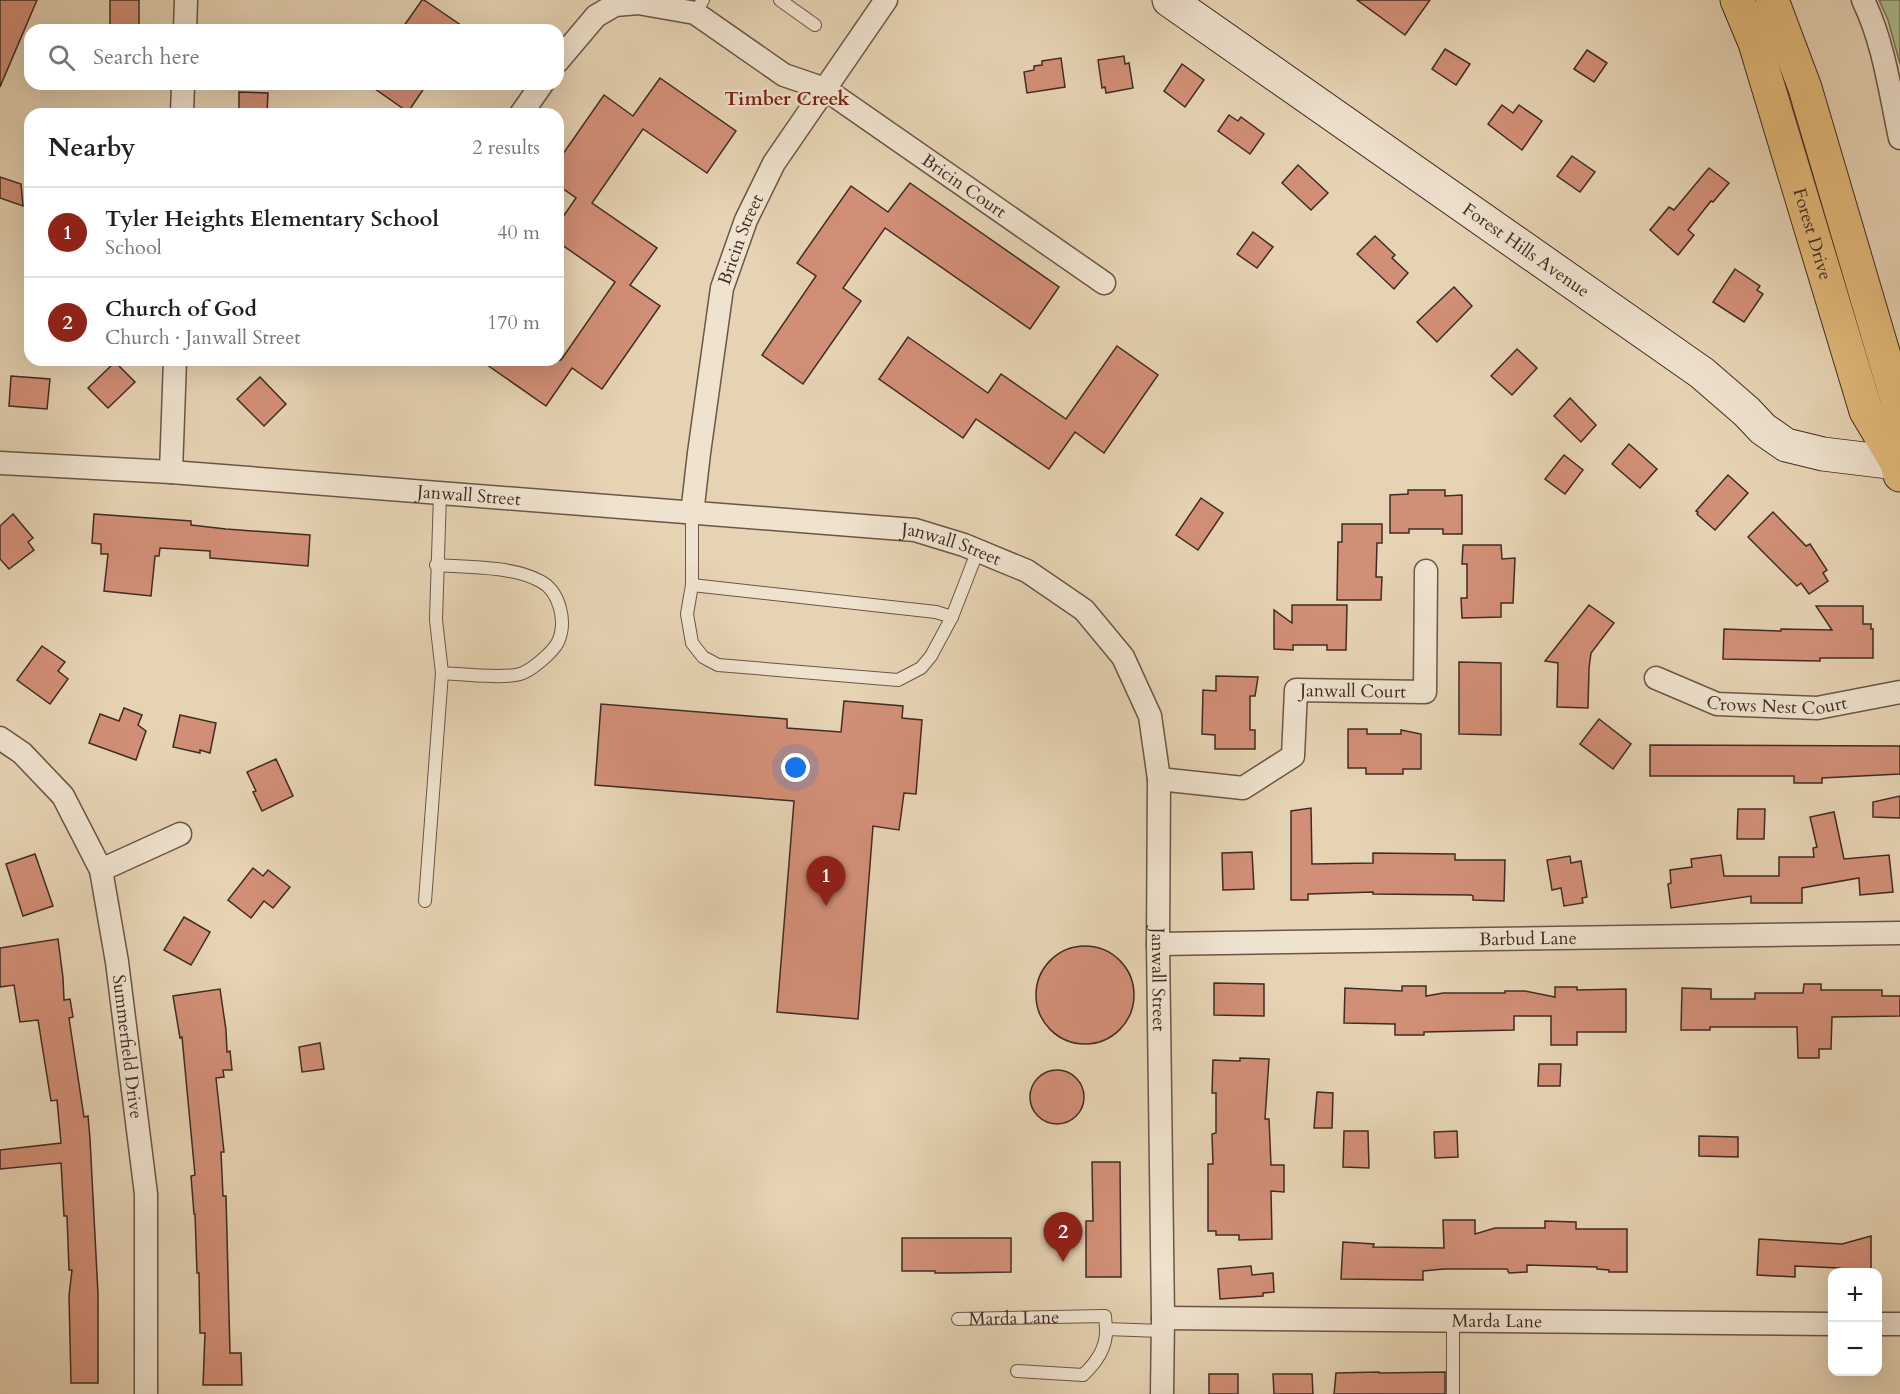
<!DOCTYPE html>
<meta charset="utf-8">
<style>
:root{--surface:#fff;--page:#f2f2f2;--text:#202124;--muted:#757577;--line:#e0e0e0;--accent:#8f2418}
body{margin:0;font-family:Cardo,serif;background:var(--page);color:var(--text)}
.controls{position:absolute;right:18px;bottom:18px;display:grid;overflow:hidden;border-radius:12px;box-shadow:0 6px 24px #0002}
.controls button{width:54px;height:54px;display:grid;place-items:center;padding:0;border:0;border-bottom:2px solid var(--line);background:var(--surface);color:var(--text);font:30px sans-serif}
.you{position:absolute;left:796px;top:768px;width:21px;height:21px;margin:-15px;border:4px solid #fff;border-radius:50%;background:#1a73e8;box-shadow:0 0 0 9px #1a73e833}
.badge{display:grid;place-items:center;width:39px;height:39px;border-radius:50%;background:var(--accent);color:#fff;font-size:20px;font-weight:700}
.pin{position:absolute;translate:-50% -50px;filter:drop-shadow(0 2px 3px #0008)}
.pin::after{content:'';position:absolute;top:32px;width:21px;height:18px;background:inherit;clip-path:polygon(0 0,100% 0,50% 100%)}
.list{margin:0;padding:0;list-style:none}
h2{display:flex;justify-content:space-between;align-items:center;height:78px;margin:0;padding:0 24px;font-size:26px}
h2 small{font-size:20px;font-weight:400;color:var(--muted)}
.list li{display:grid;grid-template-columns:39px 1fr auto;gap:18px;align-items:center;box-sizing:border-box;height:90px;padding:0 24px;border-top:2px solid var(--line)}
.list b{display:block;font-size:22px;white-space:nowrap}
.list p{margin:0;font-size:20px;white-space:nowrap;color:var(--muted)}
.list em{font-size:20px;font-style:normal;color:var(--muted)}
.icon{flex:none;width:33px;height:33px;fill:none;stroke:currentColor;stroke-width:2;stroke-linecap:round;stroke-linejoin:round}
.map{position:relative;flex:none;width:1900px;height:1394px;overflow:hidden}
.search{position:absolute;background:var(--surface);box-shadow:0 6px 24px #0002;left:24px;top:24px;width:540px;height:66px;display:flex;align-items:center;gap:15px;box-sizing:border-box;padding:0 21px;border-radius:18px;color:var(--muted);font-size:22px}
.panel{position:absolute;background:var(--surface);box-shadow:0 6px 24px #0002;left:24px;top:108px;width:540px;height:258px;border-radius:18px}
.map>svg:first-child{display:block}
.green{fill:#aebe91;stroke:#77755a;stroke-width:1.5}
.building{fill:#d28f77;stroke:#402c24;stroke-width:1.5}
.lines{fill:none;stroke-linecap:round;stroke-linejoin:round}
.lane-casing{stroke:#6a5648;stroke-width:14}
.street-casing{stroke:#6a5648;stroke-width:25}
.secondary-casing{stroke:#402c24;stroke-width:35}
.primary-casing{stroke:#402c24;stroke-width:35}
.lane{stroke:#efe2ce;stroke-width:12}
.street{stroke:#efe2ce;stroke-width:22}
.secondary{stroke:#efe2ce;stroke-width:33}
.primary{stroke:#e3ba7a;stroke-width:33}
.labels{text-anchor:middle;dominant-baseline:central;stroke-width:4.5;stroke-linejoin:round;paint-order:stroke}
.street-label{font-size:18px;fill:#402c24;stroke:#efe2ce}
.neighbourhood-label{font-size:20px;font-weight:bold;fill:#7a1f14;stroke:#efe2ce}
</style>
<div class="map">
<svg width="1900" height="1394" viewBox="0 0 1900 1394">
<rect width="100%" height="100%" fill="#e6d3b3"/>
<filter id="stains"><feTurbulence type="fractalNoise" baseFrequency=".00333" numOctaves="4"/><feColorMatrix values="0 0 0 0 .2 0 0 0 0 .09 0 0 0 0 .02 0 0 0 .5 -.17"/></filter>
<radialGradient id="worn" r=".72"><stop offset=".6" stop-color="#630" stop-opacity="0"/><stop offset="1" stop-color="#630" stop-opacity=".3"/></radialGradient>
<path class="green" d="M 1879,0 L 1900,0 L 1900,64 L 1888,20 Z"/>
<g class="building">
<path d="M 0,0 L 37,0 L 0,87 Z"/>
<rect x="110" y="0" width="29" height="30"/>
<path d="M 422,0 L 424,0 L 468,30 L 401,30 Z"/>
<path d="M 1357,0 L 1430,0 L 1405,35 Z"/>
<path d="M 1445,49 L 1470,64 L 1456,85 L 1432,69 Z"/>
<path d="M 1587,50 L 1607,63 L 1594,82 L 1574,69 Z"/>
<path d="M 1124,56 L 1125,64 L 1129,63 L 1133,88 L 1106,93 L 1105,87 L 1102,88 L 1098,60 Z"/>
<path d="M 1061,58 L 1065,87 L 1027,93 L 1024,72 L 1034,70 L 1034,66 L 1042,65 L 1042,61 Z"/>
<path d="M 1182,64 L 1204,80 L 1185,107 L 1164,91 Z"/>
<path d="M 660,78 L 736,131 L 707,173 L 643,129 L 592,203 L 657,248 L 630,285 L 660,306 L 602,389 L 572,368 L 546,406 L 480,360 L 561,360 L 615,282 L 558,242 L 558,224 L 576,198 L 558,185 L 558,161 L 604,95 L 633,116 Z"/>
<path d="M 368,84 L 427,84 L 408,112 Z"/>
<path d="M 239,92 L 268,93 L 267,114 L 239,114 Z"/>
<path d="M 1502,105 L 1513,113 L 1519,105 L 1542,121 L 1522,150 L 1488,124 Z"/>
<path d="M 1229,115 L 1238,121 L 1241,117 L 1264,134 L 1250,154 L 1218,131 Z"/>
<path d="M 1572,156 L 1595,172 L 1580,192 L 1557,176 Z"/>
<path d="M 1298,165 L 1328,193 L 1311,210 L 1282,183 Z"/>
<path d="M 1709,168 L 1729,183 L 1713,202 L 1711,201 L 1688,230 L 1694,235 L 1678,255 L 1650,230 L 1669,207 L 1674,210 Z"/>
<path d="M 0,177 L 21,184 L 23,206 L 0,198 Z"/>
<path d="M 910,183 L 1059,287 L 1030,329 L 885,228 L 843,288 L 861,301 L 803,384 L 762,355 L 816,276 L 797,263 L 851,186 L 888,212 Z"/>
<path d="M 1253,232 L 1273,247 L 1257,268 L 1237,254 Z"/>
<path d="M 1375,236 L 1395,255 L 1392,258 L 1408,273 L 1394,289 L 1357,254 Z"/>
<path d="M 1735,269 L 1760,286 L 1757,290 L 1763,294 L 1744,322 L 1713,302 Z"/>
<path d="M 1454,287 L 1472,306 L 1437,342 L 1417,322 Z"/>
<path d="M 908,337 L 988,393 L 1001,374 L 1066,419 L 1117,346 L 1158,375 L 1104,453 L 1075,432 L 1049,469 L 976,419 L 963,438 L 879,379 Z"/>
<path d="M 1517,349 L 1537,368 L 1512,395 L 1491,376 Z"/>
<path d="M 115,362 L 135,382 L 108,408 L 88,388 Z"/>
<path d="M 11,376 L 50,379 L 47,409 L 9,406 Z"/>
<path d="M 260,377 L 286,404 L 264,426 L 237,399 Z"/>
<path d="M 1570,398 L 1596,425 L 1581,442 L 1554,416 Z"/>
<path d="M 1629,444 L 1657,469 L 1640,488 L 1612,464 Z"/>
<path d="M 1564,455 L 1583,470 L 1565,494 L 1545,479 Z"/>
<path d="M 1728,475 L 1748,493 L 1715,530 L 1697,514 L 1698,512 L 1696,511 Z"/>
<path d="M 1408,490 L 1445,490 L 1445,496 L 1462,495 L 1462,534 L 1443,534 L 1443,529 L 1409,529 L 1409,533 L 1390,533 L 1390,495 L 1408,494 Z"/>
<path d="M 1201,498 L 1223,513 L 1198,550 L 1176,535 Z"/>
<path d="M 1773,512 L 1806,546 L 1810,544 L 1827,570 L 1823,573 L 1828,581 L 1809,594 L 1801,583 L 1797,586 L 1748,537 Z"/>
<path d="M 13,514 L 33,538 L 28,542 L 34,550 L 9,569 L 0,559 L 0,526 Z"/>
<path d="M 94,514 L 191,521 L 191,525 L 226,529 L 310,535 L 308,566 L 210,558 L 210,551 L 160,548 L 159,556 L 155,556 L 151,596 L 104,591 L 108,554 L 101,554 L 101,544 L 92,543 Z"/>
<path d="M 1342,524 L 1382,524 L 1382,543 L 1377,543 L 1376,577 L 1382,577 L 1381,600 L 1337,600 L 1338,542 L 1342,542 Z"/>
<path d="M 1463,545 L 1501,545 L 1502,559 L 1515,558 L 1513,603 L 1501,603 L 1501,617 L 1462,618 L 1461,598 L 1467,598 L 1467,564 L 1462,564 Z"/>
<path d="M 1292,605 L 1347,605 L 1346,650 L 1327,650 L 1327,645 L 1293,645 L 1293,650 L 1274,649 L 1274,610 L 1292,623 Z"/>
<path d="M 1589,605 L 1614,623 L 1591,653 L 1589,668 L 1588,708 L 1557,707 L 1558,663 L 1545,661 Z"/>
<path d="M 1816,606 L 1863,606 L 1863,624 L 1871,624 L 1871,629 L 1873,629 L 1873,658 L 1820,658 L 1820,661 L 1723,659 L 1724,629 L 1781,631 L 1781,629 L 1832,630 Z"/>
<path d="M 42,646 L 65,662 L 58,671 L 68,679 L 50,704 L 17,680 Z"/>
<path d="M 1459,662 L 1501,663 L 1501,735 L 1459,734 Z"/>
<path d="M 1216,676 L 1258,677 L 1255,696 L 1250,696 L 1250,730 L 1255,730 L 1255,749 L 1215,749 L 1215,735 L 1202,734 L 1203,690 L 1216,691 Z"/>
<path d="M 844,701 L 903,706 L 902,718 L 922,720 L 916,794 L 904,793 L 899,830 L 873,826 L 858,1019 L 777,1012 L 794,801 L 595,785 L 601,704 L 787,719 L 787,728 L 841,732 Z"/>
<path d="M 124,708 L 142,715 L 138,725 L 146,731 L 136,760 L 89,743 L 100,714 L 119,721 Z"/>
<path d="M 180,715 L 216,723 L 210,753 L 200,750 L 200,753 L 173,747 Z"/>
<path d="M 1599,719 L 1631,744 L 1613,769 L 1580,744 Z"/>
<path d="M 1348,729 L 1367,729 L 1367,734 L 1401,734 L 1401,730 L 1421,734 L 1421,769 L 1403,769 L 1403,774 L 1366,774 L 1366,768 L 1348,768 Z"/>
<path d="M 1650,745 L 1900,746 L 1900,774 L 1822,778 L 1822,783 L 1794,783 L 1794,776 L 1650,776 Z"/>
<path d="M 276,759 L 293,796 L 262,811 L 253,792 L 256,791 L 247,772 Z"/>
<path d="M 1900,796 L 1900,818 L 1873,817 L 1873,802 Z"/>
<path d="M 1311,808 L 1312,864 L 1373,863 L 1373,853 L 1455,854 L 1455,860 L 1505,860 L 1504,901 L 1473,900 L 1473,896 L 1471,895 L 1373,894 L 1373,892 L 1308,894 L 1308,900 L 1291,900 L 1291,811 Z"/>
<path d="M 1738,809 L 1765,809 L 1764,839 L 1737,839 Z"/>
<path d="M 1834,812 L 1844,859 L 1889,855 L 1893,892 L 1860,895 L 1859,878 L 1802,888 L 1802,903 L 1751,903 L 1751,896 L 1671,908 L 1668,884 L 1671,883 L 1670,870 L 1692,867 L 1691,859 L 1721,855 L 1724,876 L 1779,876 L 1779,857 L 1814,857 L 1813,848 L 1817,847 L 1810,817 Z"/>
<path d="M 1252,852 L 1254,889 L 1223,890 L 1222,853 Z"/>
<path d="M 35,854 L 53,906 L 23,916 L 6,864 Z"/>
<path d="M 1570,856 L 1571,863 L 1581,861 L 1587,897 L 1582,898 L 1583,903 L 1564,906 L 1561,888 L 1552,890 L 1547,860 Z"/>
<path d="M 253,868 L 263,876 L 268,870 L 290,887 L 273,908 L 264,901 L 251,918 L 228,900 Z"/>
<path d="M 184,917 L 210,932 L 191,965 L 164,950 Z"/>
<path d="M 58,939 L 63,978 L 64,1000 L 70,999 L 73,1017 L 69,1018 L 72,1038 L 84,1117 L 88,1116 L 90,1139 L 98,1294 L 98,1383 L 71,1383 L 69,1296 L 72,1270 L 69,1270 L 67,1216 L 64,1216 L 61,1163 L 0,1169 L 0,1150 L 61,1143 L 57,1100 L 51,1101 L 38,1020 L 20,1022 L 14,985 L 0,987 L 0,948 Z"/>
<circle cx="1085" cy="995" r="49"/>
<path d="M 1214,983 L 1264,984 L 1264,1016 L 1214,1015 Z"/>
<path d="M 1804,984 L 1821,984 L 1821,990 L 1882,990 L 1882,996 L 1900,996 L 1900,1016 L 1832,1017 L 1831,1049 L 1819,1049 L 1819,1058 L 1798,1058 L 1797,1027 L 1710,1027 L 1710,1030 L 1681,1030 L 1682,988 L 1711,989 L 1711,999 L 1755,999 L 1755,993 L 1803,993 Z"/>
<path d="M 1402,986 L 1426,986 L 1426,996 L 1443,993 L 1505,993 L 1505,991 L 1525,991 L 1555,997 L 1555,987 L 1577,987 L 1577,990 L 1626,989 L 1626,1032 L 1577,1032 L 1577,1045 L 1551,1045 L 1551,1016 L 1514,1016 L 1514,1030 L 1424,1032 L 1424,1035 L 1395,1035 L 1395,1024 L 1344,1023 L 1345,988 L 1402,991 Z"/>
<path d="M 220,989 L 226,1030 L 227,1052 L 230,1051 L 232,1070 L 223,1070 L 224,1077 L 216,1078 L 224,1152 L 221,1152 L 223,1196 L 226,1196 L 230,1353 L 241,1353 L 242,1385 L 203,1385 L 205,1333 L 200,1333 L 199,1273 L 197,1273 L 195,1214 L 194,1214 L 191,1176 L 195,1175 L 182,1037 L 180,1038 L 173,996 Z"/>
<path d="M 320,1043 L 324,1069 L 302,1072 L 299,1047 Z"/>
<path d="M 1240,1058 L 1269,1059 L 1265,1119 L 1269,1119 L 1271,1165 L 1284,1165 L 1284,1192 L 1271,1191 L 1272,1239 L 1239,1240 L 1239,1235 L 1216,1235 L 1216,1231 L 1208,1231 L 1208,1164 L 1213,1164 L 1212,1134 L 1216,1133 L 1216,1093 L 1212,1093 L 1213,1060 L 1240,1061 Z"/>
<path d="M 1539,1064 L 1561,1064 L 1560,1086 L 1538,1086 Z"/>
<circle cx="1057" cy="1097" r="27"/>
<path d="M 1317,1092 L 1333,1093 L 1332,1128 L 1314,1128 Z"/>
<path d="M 1344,1131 L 1368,1131 L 1369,1168 L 1343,1167 Z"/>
<path d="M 1457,1131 L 1458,1157 L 1435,1158 L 1434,1132 Z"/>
<path d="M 1699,1136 L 1738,1137 L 1738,1157 L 1699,1156 Z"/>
<path d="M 1092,1162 L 1120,1162 L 1121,1277 L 1086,1277 L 1086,1221 L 1093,1221 Z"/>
<path d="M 1443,1220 L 1475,1220 L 1475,1234 L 1495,1228 L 1545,1228 L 1545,1221 L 1576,1222 L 1576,1229 L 1627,1229 L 1627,1272 L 1609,1272 L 1609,1270 L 1597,1269 L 1597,1267 L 1527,1265 L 1527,1272 L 1509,1273 L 1507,1269 L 1444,1269 L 1423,1271 L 1423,1280 L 1341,1279 L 1343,1242 L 1374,1244 L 1373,1247 L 1444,1248 Z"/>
<path d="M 1871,1236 L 1871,1272 L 1840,1272 L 1840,1268 L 1795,1266 L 1795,1277 L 1757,1275 L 1759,1239 L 1842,1244 Z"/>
<path d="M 902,1238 L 1011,1238 L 1011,1272 L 949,1273 L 935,1273 L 935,1271 L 902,1271 Z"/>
<path d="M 1251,1266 L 1252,1275 L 1273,1273 L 1274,1292 L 1263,1293 L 1263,1296 L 1220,1299 L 1218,1269 Z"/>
<path d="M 1379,1372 L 1379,1373 L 1445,1372 L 1445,1394 L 1334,1394 L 1336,1373 Z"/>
<rect x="1209" y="1374" width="29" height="20"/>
<path d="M 1273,1374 L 1312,1374 L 1313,1394 L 1274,1394 Z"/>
</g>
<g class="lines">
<g class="lane-casing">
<g id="lane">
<path d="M 780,0 L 815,25"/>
<path d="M 695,13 L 703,0"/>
<path d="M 692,514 L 692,585 L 687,614 L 692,643 L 703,657 L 718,665 L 898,680 L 921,668 L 931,656 L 952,617"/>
<path d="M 436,565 C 467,567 512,566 540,581 C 560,591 567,622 558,642 C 553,652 531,671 520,674 C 503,679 461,674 442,673"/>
<path d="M 692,585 L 936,612 L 952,617 L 978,550"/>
<path d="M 425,901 L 442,673 L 436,620 L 440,494"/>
<path id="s1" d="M 958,1319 L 1105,1316 L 1106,1329 L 1162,1331"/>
<path d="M 1453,1321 L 1453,1394"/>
<path d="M 1017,1371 L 1083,1375 C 1096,1363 1107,1348 1106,1329"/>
</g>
</g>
<g class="street-casing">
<g id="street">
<path d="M 1863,0 C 1884,43 1890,92 1900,138"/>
<path d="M 185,30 L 186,0"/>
<path id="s2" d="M 558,61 L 596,16 L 615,5 L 638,3 L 695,13 L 784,75 L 825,89 L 1104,283"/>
<path d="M 182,114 L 183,84"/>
<path d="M 521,114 L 542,84"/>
<path id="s3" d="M 0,463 L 171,472 L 915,530 L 964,545 L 1027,571 L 1084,610 L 1123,657 L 1150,716 L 1159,779 L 1158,944 L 1163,1318 L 1162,1394"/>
<path d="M 171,472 L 175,360"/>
<path id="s4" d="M 692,514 L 699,453 L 722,288 L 746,220 L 774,163 L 886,0"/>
<path id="s5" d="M 1656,678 L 1717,704 L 1817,708 L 1900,692"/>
<path id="s6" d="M 0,738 L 22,753 L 63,796 L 101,870 L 117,962 L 146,1194 L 146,1394"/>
<path id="s7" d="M 1159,779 L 1243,788 L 1293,756 L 1296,690 L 1425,692 L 1426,571"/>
<path d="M 101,870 L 180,834"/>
<path id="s8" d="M 1158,944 L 1900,933"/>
<path id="s9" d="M 1163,1318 L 1832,1324"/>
<path d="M 1878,1324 L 1900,1324"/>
</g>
</g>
<g class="secondary-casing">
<g id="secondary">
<path id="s10" d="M 1169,0 L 1702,373 L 1747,412 L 1763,429 L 1786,445 L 1823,454 L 1897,463"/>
</g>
</g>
<g class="primary-casing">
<g id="primary">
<path id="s11" d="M 1737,0 L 1755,43 L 1866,411 L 1897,463 L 1900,475"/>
<path d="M 1772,0 L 1805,88 L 1898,403 L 1897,463"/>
</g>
</g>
<use href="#lane" class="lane"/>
<use href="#street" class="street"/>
<use href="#secondary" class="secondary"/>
<use href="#primary" class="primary"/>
</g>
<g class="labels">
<g class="street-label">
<text stroke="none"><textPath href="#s2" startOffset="483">Bricin Court</textPath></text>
<text stroke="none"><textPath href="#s11" startOffset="246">Forest Drive</textPath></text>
<text stroke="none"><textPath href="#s4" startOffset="280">Bricin Street</textPath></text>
<text stroke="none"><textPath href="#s10" startOffset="436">Forest Hills Avenue</textPath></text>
<text stroke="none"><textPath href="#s3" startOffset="470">Janwall Street</textPath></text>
<text stroke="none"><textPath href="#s3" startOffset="956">Janwall Street</textPath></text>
<text stroke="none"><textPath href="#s7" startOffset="267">Janwall Court</textPath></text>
<text stroke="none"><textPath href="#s5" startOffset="126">Crows Nest Court</textPath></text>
<text stroke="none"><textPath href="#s8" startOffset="370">Barbud Lane</textPath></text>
<text stroke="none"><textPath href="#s3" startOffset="1496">Janwall Street</textPath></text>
<text stroke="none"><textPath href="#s6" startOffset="348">Summerfield Drive</textPath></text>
<text stroke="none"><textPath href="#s1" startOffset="56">Marda Lane</textPath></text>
<text stroke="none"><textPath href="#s9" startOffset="334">Marda Lane</textPath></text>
</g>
<g class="neighbourhood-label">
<text x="787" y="98">Timber Creek</text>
</g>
</g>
<rect width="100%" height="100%" filter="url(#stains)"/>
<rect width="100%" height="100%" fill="url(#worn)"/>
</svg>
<div class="controls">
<button>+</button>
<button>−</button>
</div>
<div class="you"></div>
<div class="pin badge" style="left:826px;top:906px">1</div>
<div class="pin badge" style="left:1063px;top:1262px">2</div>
<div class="search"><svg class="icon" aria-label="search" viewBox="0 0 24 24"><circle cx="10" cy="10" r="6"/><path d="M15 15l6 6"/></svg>Search here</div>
<section class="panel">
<h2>Nearby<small>2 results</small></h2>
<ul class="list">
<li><span class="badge">1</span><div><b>Tyler Heights Elementary School</b><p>School</p></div><em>40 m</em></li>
<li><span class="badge">2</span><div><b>Church of God</b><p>Church · Janwall Street</p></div><em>170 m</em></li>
</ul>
</section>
</div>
